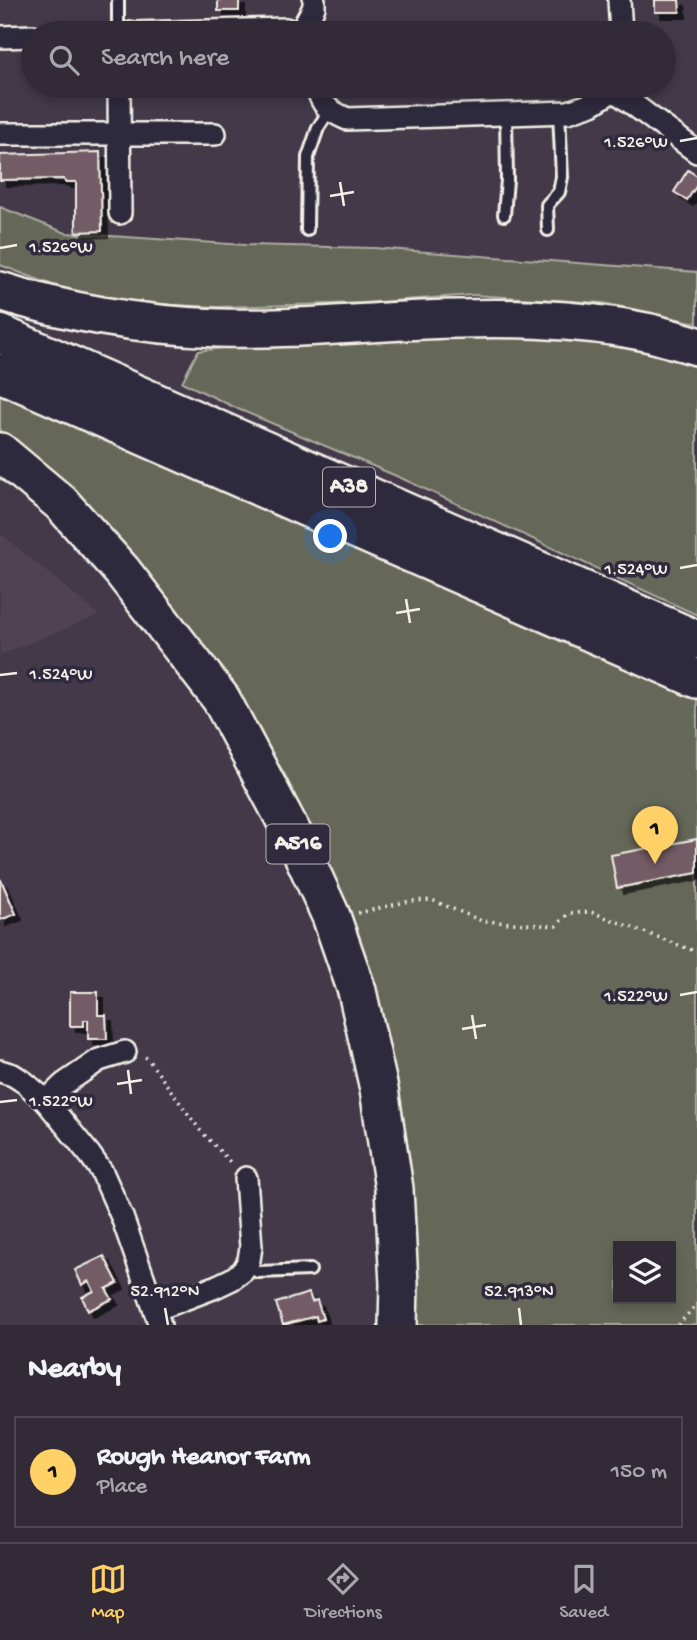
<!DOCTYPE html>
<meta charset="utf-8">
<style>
:root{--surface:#322b37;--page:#3d3742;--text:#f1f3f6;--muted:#a8a7ad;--line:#4d4752;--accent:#ffd166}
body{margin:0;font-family:"Gochi Hand",sans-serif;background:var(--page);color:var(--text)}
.controls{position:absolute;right:21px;bottom:21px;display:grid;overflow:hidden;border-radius:0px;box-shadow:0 4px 10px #0003}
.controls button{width:63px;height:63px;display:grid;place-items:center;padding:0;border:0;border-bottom:2px solid var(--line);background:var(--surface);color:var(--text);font:35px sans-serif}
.you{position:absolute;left:331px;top:537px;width:24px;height:24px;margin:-18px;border:5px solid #fff;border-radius:50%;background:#1a73e8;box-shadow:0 0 0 10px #1a73e833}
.badge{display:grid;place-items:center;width:46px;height:46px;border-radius:50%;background:var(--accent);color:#111;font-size:23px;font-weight:700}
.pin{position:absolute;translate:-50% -58px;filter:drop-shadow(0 2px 4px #0008)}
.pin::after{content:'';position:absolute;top:37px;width:24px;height:21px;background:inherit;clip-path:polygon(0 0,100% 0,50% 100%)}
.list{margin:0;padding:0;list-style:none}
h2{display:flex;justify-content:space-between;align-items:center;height:91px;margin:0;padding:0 28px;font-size:30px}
h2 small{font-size:23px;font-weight:400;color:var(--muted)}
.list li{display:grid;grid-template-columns:46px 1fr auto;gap:21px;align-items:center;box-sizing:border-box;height:112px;margin:0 14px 14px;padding:0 14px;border:2px solid var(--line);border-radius:0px}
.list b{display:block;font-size:26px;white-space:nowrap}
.list p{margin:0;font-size:23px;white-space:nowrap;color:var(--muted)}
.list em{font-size:23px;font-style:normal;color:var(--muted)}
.icon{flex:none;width:38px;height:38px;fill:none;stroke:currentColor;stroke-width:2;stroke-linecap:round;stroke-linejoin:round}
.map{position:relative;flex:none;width:697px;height:1325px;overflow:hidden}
.search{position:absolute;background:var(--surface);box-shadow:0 4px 10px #0003;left:21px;right:21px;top:21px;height:77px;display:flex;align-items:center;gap:18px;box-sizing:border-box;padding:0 24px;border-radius:38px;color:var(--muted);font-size:26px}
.sheet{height:217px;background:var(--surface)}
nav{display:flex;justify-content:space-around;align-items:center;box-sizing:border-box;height:98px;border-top:2px solid var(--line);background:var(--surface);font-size:19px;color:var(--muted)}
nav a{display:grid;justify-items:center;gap:4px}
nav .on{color:var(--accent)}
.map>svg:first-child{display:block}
.built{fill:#514352}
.green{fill:#656759;stroke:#acaca0;stroke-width:2;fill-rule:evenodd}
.building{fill:#735b66;stroke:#f4f1e8;stroke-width:2;filter:url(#shadow)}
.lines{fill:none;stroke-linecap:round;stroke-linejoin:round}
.lane-casing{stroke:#f4f1e8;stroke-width:16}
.street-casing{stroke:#f4f1e8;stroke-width:26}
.highway-casing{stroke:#f4f1e8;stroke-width:42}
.path{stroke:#f4f1e8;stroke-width:3.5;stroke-dasharray:2 5;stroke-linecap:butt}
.lane{stroke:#2f2a3d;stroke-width:10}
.street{stroke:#2f2a3d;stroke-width:21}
.highway{stroke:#2f2a3d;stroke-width:37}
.ticks{fill:none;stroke:#f4f1e8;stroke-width:2.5}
.labels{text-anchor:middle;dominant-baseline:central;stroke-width:7;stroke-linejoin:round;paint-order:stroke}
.shield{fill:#2f2a3d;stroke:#b9b5b5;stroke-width:2}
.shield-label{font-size:23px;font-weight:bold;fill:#f4f1e8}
.ticks-label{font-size:18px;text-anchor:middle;fill:#f4f1e8;stroke:#2f2a3d;stroke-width:7;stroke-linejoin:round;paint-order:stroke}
</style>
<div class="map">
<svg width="697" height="1325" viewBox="0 0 697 1325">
<defs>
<filter id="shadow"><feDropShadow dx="6" dy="6" stdDeviation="0" flood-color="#0009"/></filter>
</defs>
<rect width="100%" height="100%" fill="#433949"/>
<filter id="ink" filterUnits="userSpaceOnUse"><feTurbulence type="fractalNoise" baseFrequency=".0143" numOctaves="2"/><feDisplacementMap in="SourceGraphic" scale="14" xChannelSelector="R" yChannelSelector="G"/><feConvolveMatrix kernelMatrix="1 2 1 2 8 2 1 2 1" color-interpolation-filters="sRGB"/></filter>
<g filter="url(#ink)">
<path class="built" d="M 0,533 L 99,615 L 0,655 Z"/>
<g class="green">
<path d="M 0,207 L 66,233 L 245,245 L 374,248 L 697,272 L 697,323 L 603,303 L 473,295 L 363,303 L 217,307 L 129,303 L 63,289 L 0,265 Z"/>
<path d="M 515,336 L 556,338 L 618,345 L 697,364 L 697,615 L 401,478 L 238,409 L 182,382 L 198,351 L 232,347 L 335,345 L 427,338 Z"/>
<path d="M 0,393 L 63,422 L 182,471 L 697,696 L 697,1325 L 417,1325 L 417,1274 L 409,1170 L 400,1106 L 371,982 L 358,938 L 312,831 L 285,775 L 253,722 L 225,678 L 175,607 L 140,565 L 68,491 L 0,431 ZM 618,1246 L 671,1246 L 671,1299 L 618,1299 Z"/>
</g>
<g class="building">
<rect x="218" y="0" width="21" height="11"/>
<path d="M 655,0 L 679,0 L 680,12 L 655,12 Z"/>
<path d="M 100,152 L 102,231 L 76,232 L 76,182 L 65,182 L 64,179 L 0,180 L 0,155 Z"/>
<path d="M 688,170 L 697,176 L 697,185 L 687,200 L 674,192 Z"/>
<path d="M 697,839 L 697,873 L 617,888 L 611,855 Z"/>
<path d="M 1,880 L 16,914 L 0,920 L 0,881 Z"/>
<path d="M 70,992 L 98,992 L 98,1015 L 106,1015 L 107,1039 L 88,1039 L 88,1020 L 84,1020 L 84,1026 L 70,1026 Z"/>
<path d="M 104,1256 L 118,1283 L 106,1289 L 112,1299 L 88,1311 L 82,1297 L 94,1291 L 89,1281 L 82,1285 L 75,1270 Z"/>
<path d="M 309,1293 L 312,1302 L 317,1300 L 323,1319 L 317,1321 L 316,1316 L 283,1325 L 276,1303 Z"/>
</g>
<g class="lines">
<g class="lane-casing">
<g id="lane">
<path d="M 118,0 L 118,33"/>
<path d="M 504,215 L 507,180 L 506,114"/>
<path d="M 307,230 L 308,157 L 318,128 L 329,111"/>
<path d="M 548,230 L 547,205 L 559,192 L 562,177 L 559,113"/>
<path d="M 246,1266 L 258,1272 L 310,1270"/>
</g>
</g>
<g class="street-casing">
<g id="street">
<path d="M 619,0 L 621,33"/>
<path d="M 131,33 L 286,29 L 296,33"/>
<path d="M 300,33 L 314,7 L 314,0"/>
<path d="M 0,37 L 33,36"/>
<path d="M 119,86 L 120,213"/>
<path d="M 317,86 C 321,106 329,111 347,119 L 568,112 L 592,104 L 614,90 L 615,86"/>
<path d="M 614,90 L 697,152"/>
<path d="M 0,134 L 215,134"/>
<path d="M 0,1071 L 13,1075 L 24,1082 L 46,1101 L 90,1155 L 102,1172 L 122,1217 L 160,1325"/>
<path d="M 46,1101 L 64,1084 L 99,1060 L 125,1052"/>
<path d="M 155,1310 L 213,1288 L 232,1279 L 243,1271 L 249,1260 L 251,1247 L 246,1178"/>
</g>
</g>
<g class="highway-casing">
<g id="highway">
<path d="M 0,291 C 71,314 143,325 218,328 C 287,330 356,323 424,320 C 498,317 574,317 646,332 C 663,336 680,341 697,346"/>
<path d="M 0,334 L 697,640"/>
<path d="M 0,373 L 697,679"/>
<path d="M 0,452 L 61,503 L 122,571 L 221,699 L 299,846 L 331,916 L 357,991 L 379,1089 L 394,1189 L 399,1284 L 398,1325"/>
</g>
</g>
<g class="path">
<path d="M 358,913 L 410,901 L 432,900 L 482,921 L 556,926 L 569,913 L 591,912 L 697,952"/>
<path d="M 145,1057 L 147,1058 L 200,1130 L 232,1164"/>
<path d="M 678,1325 L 697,1304"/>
</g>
<use href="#lane" class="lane"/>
<use href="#street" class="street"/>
<use href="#highway" class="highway"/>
</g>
</g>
<path class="ticks" d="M 680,141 L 697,138M 340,182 L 344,206M 330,196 L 354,192M 0,248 L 17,245M 680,568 L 697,565M 406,599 L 410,623M 396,613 L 420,609M 0,675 L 17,673M 680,995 L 697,992M 472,1015 L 476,1039M 462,1029 L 486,1025M 128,1070 L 131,1094M 117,1084 L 142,1080M 0,1102 L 17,1100M 165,1308 L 168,1325M 519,1308 L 521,1325"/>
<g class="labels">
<g class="shield">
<rect x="323" y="467.5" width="52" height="39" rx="5"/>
<rect x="266.5" y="824.5" width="63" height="39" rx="5"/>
</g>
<g class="shield-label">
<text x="349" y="487">A38</text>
<text x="298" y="844">A516</text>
</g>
</g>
<g class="ticks-label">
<text x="636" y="147">1.526°W</text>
<text x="61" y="252">1.526°W</text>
<text x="636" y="574">1.524°W</text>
<text x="61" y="679">1.524°W</text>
<text x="636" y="1001">1.522°W</text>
<text x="61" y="1106">1.522°W</text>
<text x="165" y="1296">52.912°N</text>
<text x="519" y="1296">52.913°N</text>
</g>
</svg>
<div class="controls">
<button><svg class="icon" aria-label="layers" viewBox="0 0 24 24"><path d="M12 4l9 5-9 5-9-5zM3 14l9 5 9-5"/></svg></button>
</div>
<div class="you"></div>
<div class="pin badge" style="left:655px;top:864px">1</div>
<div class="search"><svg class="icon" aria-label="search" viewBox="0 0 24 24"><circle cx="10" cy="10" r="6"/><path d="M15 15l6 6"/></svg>Search here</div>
</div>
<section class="sheet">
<h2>Nearby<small></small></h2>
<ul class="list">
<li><span class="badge">1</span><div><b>Rough Heanor Farm</b><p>Place</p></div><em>150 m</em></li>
</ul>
</section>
<nav>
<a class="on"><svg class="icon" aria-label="map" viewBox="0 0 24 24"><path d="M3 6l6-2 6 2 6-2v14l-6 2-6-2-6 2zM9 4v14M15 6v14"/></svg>Map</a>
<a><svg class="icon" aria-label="directions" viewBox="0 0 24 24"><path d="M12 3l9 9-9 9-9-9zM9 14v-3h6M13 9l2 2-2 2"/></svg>Directions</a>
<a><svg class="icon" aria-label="saved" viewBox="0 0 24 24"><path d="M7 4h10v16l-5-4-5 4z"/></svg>Saved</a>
</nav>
